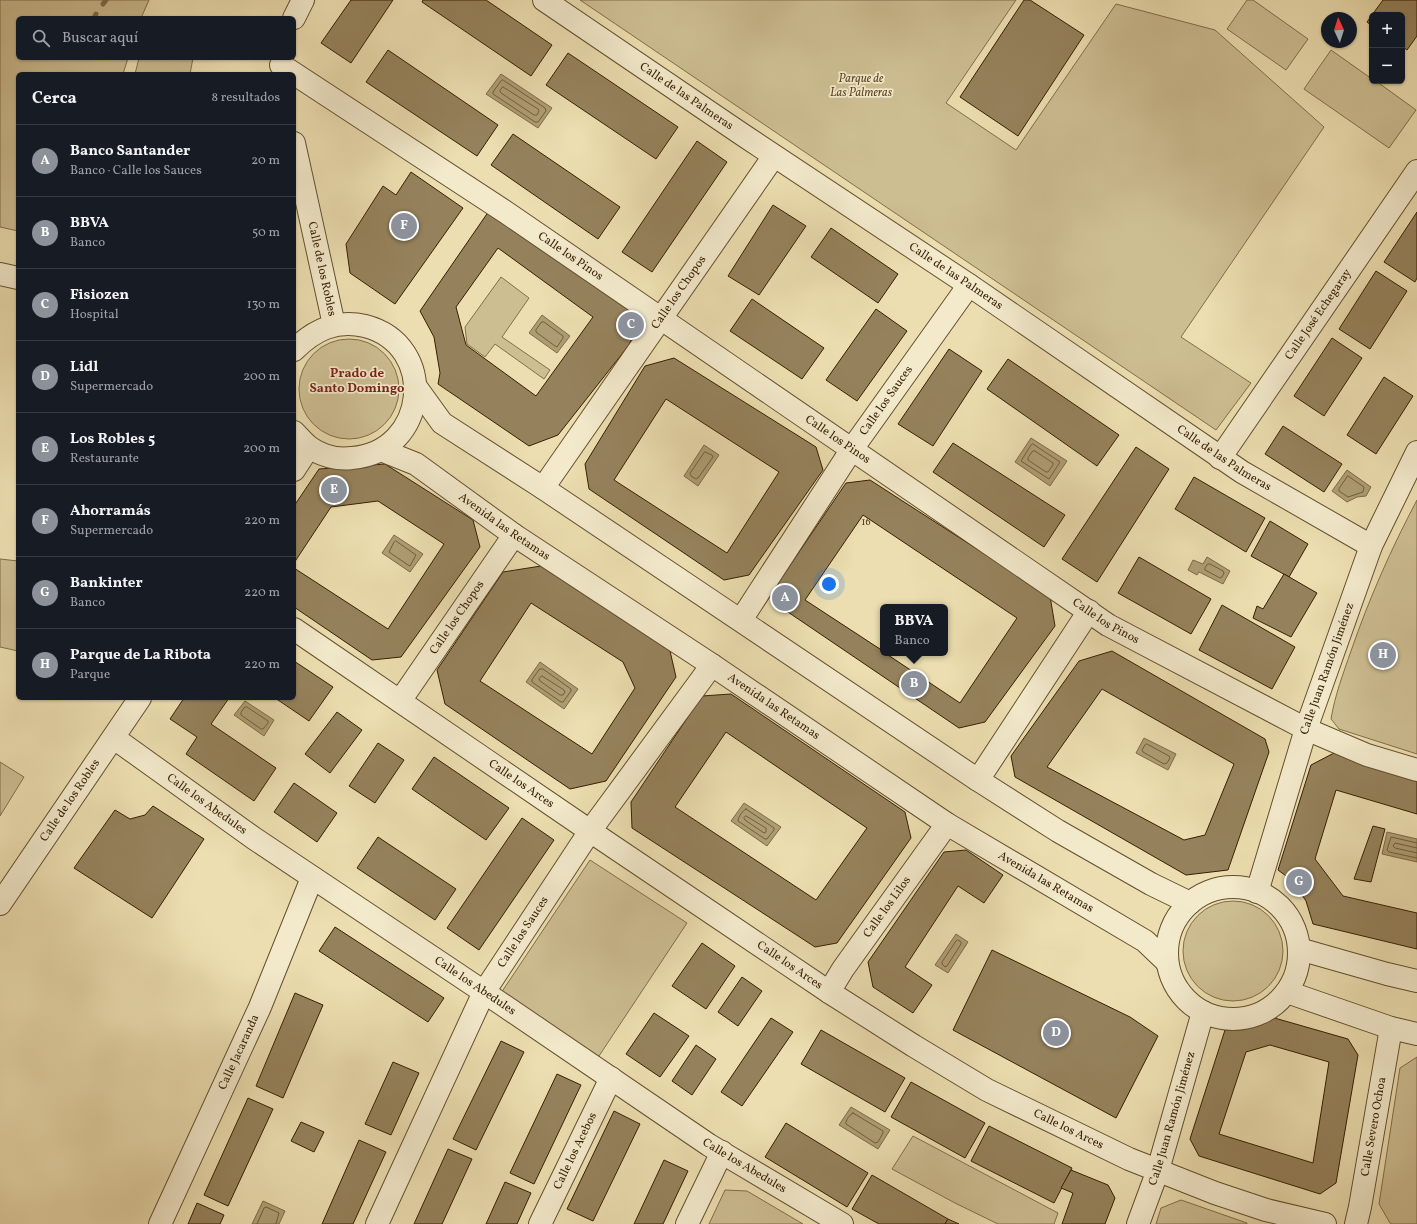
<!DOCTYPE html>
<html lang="es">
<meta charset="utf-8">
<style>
:root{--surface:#171b24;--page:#242831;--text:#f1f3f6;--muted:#9ea1a6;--line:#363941;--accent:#8c9099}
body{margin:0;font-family:Vollkorn,serif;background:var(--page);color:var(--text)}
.controls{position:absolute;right:12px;top:12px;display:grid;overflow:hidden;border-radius:6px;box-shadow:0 1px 3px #0004}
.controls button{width:36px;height:36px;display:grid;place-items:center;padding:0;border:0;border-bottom:1px solid var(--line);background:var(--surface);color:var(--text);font:20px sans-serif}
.compass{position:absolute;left:1321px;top:12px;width:36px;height:36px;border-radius:50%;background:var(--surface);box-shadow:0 1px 3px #0004;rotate:356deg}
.you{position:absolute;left:829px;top:584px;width:14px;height:14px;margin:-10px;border:3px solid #fff;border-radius:50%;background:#1a73e8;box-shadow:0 0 0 6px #1a73e833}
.badge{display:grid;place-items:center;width:26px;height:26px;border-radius:50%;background:var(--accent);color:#fff;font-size:13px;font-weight:700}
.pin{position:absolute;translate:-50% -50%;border:2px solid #fff;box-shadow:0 1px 4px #0006}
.popup{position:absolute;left:880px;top:604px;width:68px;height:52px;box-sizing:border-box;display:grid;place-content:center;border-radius:6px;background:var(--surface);filter:drop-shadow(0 1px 3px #0005);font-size:13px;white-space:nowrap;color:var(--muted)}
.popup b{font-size:15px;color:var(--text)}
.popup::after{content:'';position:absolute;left:50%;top:100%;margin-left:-8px;border:8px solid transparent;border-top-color:var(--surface)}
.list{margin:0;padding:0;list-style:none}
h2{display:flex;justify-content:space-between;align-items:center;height:52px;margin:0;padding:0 16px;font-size:17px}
h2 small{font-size:13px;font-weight:400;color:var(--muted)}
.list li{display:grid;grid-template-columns:26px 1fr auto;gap:12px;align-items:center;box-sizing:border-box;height:72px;padding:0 16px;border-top:1px solid var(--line)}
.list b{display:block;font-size:15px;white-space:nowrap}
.list p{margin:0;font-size:13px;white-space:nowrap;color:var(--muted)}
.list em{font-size:13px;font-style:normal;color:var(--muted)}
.icon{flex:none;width:22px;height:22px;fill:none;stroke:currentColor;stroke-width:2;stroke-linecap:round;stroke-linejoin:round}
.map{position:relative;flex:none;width:1417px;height:1224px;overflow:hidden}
.search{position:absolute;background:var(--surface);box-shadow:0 1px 3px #0004;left:16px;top:16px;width:280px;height:44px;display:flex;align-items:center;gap:10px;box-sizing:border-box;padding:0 14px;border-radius:6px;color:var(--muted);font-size:15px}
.panel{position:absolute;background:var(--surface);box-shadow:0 1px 3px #0004;left:16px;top:72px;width:280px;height:628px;border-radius:6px}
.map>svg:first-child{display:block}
.green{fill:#cdbe92;stroke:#826e4a}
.water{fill:#ae9d74;stroke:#7e6b46}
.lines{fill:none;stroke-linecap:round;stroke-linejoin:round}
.shore{stroke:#725e3a;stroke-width:1}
.stream{stroke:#7e6b46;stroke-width:5}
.building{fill:#95825c;stroke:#361f01;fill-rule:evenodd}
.minor-casing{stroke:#644f2d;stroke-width:24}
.minor{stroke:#f3eacc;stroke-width:22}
.labels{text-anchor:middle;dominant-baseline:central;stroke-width:3.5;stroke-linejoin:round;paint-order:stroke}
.number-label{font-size:10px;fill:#4e3818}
.park-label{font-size:12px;font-style:italic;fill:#5c4725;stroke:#f3eacc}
.street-label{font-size:12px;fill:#361f01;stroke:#f3eacc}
.neighbourhood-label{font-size:13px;font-weight:bold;fill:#7a1f14;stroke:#f3eacc}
</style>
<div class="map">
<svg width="1417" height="1224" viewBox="0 0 1417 1224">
<rect width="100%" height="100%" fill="#ecdeb0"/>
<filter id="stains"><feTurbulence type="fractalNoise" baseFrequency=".005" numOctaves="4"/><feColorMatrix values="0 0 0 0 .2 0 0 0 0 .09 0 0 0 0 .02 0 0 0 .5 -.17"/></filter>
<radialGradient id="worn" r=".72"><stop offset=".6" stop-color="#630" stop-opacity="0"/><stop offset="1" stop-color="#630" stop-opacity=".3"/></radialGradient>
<g class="green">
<path d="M 0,0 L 149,0 L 141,18 L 18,18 L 18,58 L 128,58 L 123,74 L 18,74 L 18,231 L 0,227 Z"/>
<path d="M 580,0 L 1016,0 L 946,103 L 1016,150 L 1116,4 L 1215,30 L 1324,127 L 1181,337 L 1251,383 L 1216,430 Z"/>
<path d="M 1247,0 L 1253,0 L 1308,39 L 1286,70 L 1227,29 Z"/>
<path d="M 1331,50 L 1372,79 L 1372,81 L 1376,81 L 1416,110 L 1389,148 L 1304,89 Z"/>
<path d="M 139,58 L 193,58 L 190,74 L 135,74 Z"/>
<path d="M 501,277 L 529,298 L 502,337 L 550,370 L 544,379 L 495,344 L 485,357 L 467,344 L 465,327 Z"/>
<circle cx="349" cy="389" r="50"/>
<path d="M 1417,500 L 1417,754 L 1339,729 L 1331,719 C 1335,695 1343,674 1351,651 C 1369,599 1391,549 1417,500 Z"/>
<path d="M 0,559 L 18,561 L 18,651 L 0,647 Z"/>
<path d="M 0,762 L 24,777 L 0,816 Z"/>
<path d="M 590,860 L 687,923 L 597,1059 L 501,993 Z"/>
<circle cx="1233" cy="951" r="50"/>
<path d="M 1417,1057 L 1417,1224 L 1392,1224 L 1390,1223 L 1379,1204 L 1400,1068 Z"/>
<path d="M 913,1136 L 1058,1213 L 1054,1224 L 998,1224 L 955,1203 L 892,1169 Z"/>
<path d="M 725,1190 L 747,1191 L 803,1224 L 709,1224 Z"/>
<path d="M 1181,1200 L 1247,1223 L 1247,1224 L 1156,1224 L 1161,1208 Z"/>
</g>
<g class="water">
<path d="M 501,74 L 552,108 L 538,128 L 486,94 Z"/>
<path d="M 542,315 L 570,336 L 557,353 L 529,333 Z"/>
<path d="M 1031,438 L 1067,461 L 1050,486 L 1015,462 Z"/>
<path d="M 704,445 L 719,455 L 698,486 L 684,476 Z"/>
<path d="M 1347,470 L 1371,487 L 1366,496 L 1357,497 L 1347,502 L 1332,491 Z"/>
<path d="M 394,535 L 423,554 L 410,572 L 382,553 Z"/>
<path d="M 1207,557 L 1230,571 L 1223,584 L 1199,572 L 1197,575 L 1188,570 L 1193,560 L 1203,564 Z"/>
<path d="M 540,662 L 578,689 L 564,709 L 526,682 Z"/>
<path d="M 245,701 L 274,720 L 264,736 L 234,715 Z"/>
<path d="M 1144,738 L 1176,754 L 1168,770 L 1136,753 Z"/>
<path d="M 744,803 L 781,827 L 767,846 L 731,821 Z"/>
<path d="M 1387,832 L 1417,839 L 1417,862 L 1382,854 Z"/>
<path d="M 956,934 L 968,942 L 948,973 L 935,965 Z"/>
<path d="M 851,1107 L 890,1130 L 878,1149 L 839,1125 Z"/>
<path d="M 263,1201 L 285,1211 L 279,1224 L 252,1224 Z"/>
</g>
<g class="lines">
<g class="shore">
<path d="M 503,80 L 545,108 L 546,111 L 538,122 L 535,122 L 493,94 L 493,92 L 501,81 Z"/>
<path d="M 503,87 L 538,109 L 539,111 L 537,115 L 534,115 L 501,93 L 500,91 Z"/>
<path d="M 542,322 L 544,322 L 563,336 L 563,338 L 557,347 L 555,346 L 536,332 L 536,330 Z"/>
<path d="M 1033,444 L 1060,462 L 1049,479 L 1021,461 L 1031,445 Z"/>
<path d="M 1033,451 L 1035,451 L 1053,463 L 1053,465 L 1048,472 L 1046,472 L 1028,460 L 1028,458 Z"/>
<path d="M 705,452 L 712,455 L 713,457 L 698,478 L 696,479 L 691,476 L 690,474 Z"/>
<path d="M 1348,476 L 1364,487 L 1363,492 L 1348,497 L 1339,491 L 1339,489 Z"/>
<path d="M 396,541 L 416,555 L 410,566 L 408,565 L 389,552 L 394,542 Z"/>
<path d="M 1208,564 L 1210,564 L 1223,571 L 1224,573 L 1222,577 L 1220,578 L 1205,570 L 1205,568 Z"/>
<path d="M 540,669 L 543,669 L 571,689 L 571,691 L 563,702 L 561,702 L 532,682 L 532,680 Z"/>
<path d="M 542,676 L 564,690 L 565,692 L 563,695 L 560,695 L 540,681 L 539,679 Z"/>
<path d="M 245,707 L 247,707 L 268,721 L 268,723 L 263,729 L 261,729 L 241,715 L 241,713 Z"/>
<path d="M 1147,744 L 1169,756 L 1170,758 L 1167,763 L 1164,764 L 1143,752 L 1142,750 L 1145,745 Z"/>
<path d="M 746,809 L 774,828 L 774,830 L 767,839 L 765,839 L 738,821 C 738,817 743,810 746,809 Z"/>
<path d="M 746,816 L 766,828 L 766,832 L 764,833 L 745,820 L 744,818 Z"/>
<path d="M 1417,843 L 1391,837 L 1387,850 L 1389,852 L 1417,858"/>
<path d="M 1417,848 L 1395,843 L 1393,846 L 1395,848 L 1417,853"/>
<path d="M 958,940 L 961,942 L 961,944 L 947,966 L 945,967 L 942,964 L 942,962 L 956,941 Z"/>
<path d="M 853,1113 L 883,1131 L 883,1133 L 878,1142 L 875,1143 L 846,1124 C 845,1121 850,1114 853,1113 Z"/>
<path d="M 257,1224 L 264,1208 L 266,1207 L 279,1213 L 276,1224"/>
</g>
<g class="stream">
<path d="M 103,4 L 106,0"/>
<path d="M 94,18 L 96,14"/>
</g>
</g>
<g class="building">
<path d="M 351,0 L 393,0 L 351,63 L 321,43 Z"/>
<path d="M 423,0 L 486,0 L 552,45 L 531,76 L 422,2 Z"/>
<path d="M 1024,0 L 1030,0 L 1084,35 L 1018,136 L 960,97 Z"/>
<path d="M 1383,0 L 1417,0 L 1417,36 L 1407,50 L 1402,46 L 1402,15 L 1372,15 Z"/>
<path d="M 1372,15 L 1372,26 L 1367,22 Z"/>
<path d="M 388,50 L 498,125 L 477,156 L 366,82 Z"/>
<path d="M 568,53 L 678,127 L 656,159 L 546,85 Z"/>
<path d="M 513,134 L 620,207 L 598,239 L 491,165 Z"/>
<path d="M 697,141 L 727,162 L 652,272 L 622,252 Z"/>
<path d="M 411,172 L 463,208 L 395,304 L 350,273 L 346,244 L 383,186 L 396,195 Z"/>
<path d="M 773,205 L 806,226 L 759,295 L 728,276 Z"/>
<path d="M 491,208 L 633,311 L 636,328 L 629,345 L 558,435 L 529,446 L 438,384 L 440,373 L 434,337 L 420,311 ZM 498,248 L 593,317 L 536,396 L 466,345 L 456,307 Z"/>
<path d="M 1417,212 L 1417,278 L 1415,282 L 1384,262 Z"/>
<path d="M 831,228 L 898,274 L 878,303 L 811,257 Z"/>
<path d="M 1376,271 L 1407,291 L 1370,349 L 1339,329 Z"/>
<path d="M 752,299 L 824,348 L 802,379 L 730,331 Z"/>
<path d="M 876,309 L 907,331 L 857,401 L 826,380 Z"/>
<path d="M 1332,338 L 1362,358 L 1324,416 L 1294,396 Z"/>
<path d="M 949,349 L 982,371 L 933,446 L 898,424 Z"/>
<path d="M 674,358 L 816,447 L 823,470 L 749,575 L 724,580 L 589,489 L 585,464 L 645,366 ZM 666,399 L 779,472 L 727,553 L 614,480 Z"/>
<path d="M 1008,359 L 1119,435 L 1097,466 L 987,389 Z"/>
<path d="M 1384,377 L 1413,396 L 1376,454 L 1347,435 Z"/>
<path d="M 1283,426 L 1342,464 L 1324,492 L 1265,454 Z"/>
<path d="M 953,443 L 1065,515 L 1044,547 L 933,472 Z"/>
<path d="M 1136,447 L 1169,469 L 1097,582 L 1062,559 Z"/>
<path d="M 385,464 L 473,520 L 480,547 L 401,657 L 372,660 L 294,607 L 294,568 L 388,629 L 444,544 L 378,501 L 331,507 L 294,563 L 294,506 L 319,469 Z"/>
<path d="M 1194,477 L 1265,518 L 1246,552 L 1175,509 Z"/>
<path d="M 870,480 L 1050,596 L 1055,626 L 985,722 L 959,728 L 782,608 L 778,583 L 846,483 ZM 863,515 L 1017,618 L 960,703 L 885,653 L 883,653 L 883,651 L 805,600 Z"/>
<path d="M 1270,521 L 1308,544 L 1289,577 L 1251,556 Z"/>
<path d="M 1139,557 L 1211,599 L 1191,634 L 1118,593 Z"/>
<path d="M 541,566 L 670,651 L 676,677 L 606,781 L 570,789 L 445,704 L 437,670 L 503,572 ZM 531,603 L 623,662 L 635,688 L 592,754 L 480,681 Z"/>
<path d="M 1284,574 L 1317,593 L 1291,637 L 1253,618 L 1257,606 L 1263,609 Z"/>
<path d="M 1222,605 L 1295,647 L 1272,689 L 1199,650 Z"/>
<path d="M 1112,651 L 1265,739 L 1269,752 L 1228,870 L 1186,875 L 1015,777 L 1011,756 L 1079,661 ZM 1102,689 L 1234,764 L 1205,835 L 1184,840 L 1047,767 Z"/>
<path d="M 294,661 L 333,687 L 309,721 L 275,698 L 294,698 Z"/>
<path d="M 731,694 L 905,812 L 911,838 L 837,943 L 815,947 L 632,828 L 631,802 L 702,696 ZM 726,732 L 867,828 L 816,900 L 675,807 Z"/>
<path d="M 184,698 L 229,698 L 211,724 L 276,768 L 254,801 L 186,754 L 197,737 L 170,719 Z"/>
<path d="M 337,712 L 362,730 L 330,773 L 305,754 Z"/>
<path d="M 378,743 L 404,760 L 375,803 L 349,786 Z"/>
<path d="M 1336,752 L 1417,780 L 1417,814 L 1336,790 L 1315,859 L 1343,896 L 1417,913 L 1417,949 L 1313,924 L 1306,901 L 1293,881 L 1278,870 L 1311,765 Z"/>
<path d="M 434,757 L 509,808 L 486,840 L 412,789 Z"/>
<path d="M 294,783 L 337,813 L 317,842 L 274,812 Z"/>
<path d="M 153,806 L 204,839 L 152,918 L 74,868 L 115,810 L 130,819 L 145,815 Z"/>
<path d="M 522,818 L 554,840 L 479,950 L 447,928 Z"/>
<path d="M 1373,826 L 1385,829 L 1371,882 L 1354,879 Z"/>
<path d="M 378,837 L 456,889 L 435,920 L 357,868 Z"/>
<path d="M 966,850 L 1003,875 L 984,903 L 958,886 L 905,967 L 932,985 L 913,1013 L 873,987 L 868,962 L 944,852 Z"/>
<path d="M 335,927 L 444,998 L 428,1022 L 319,951 Z"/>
<path d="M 702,943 L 735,966 L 706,1009 L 672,986 Z"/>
<path d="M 992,950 L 1130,1017 L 1158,1036 L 1116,1118 L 953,1030 Z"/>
<path d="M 742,977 L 762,991 L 738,1026 L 718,1012 Z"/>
<path d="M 295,993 L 323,1005 L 283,1098 L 256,1086 Z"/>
<path d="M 654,1013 L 689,1036 L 660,1077 L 626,1054 Z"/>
<path d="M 1271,1017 L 1348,1039 L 1358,1055 L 1336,1183 L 1320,1194 L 1199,1156 L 1190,1139 L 1225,1030 L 1249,1028 ZM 1270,1045 L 1329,1062 L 1313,1163 L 1219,1134 L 1246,1052 Z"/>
<path d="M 771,1018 L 793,1032 L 742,1106 L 721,1092 Z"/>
<path d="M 821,1030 L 905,1078 L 885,1112 L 801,1064 Z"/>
<path d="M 501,1041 L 524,1052 L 476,1150 L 453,1139 Z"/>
<path d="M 696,1045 L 716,1059 L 692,1095 L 672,1081 Z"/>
<path d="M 393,1062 L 419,1073 L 391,1135 L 365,1124 Z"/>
<path d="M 557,1074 L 581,1085 L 534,1184 L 510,1173 Z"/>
<path d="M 911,1082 L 985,1123 L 965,1158 L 891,1117 Z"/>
<path d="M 248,1098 L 273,1109 L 228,1206 L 204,1195 Z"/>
<path d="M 614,1111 L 640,1124 L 593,1221 L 567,1209 Z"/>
<path d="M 301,1122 L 324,1132 L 314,1152 L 291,1141 Z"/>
<path d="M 786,1123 L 868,1173 L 847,1207 L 765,1157 Z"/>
<path d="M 989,1126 L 1072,1168 L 1054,1203 L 971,1161 Z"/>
<path d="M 359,1140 L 386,1152 L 353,1224 L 322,1224 Z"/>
<path d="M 448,1149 L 472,1159 L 442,1224 L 414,1224 Z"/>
<path d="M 664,1160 L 688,1171 L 663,1224 L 634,1224 Z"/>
<path d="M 1071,1170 L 1108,1185 L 1115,1198 L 1105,1224 L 1062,1224 L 1073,1193 L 1061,1188 Z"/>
<path d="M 872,1175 L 948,1219 L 945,1224 L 879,1224 L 852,1209 Z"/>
<path d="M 505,1182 L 531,1193 L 517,1224 L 486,1224 Z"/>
<path d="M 197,1203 L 224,1215 L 220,1224 L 188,1224 Z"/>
<path d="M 948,1219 L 959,1224 L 945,1224 Z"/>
</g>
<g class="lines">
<g class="minor-casing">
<g id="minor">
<path id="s1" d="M 544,0 L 743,135 L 969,285 L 1242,472 L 1371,546"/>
<path d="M 294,18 L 303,0"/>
<path id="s2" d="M 281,65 L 507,213 L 1108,625 L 1306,729 L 1367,755 L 1417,770"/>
<path id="s3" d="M 294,143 L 334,325"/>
<path d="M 0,274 L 18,278"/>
<path d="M 294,350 C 314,330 336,319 365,326 C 439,345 428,452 352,458 C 338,460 322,456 309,447 C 304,443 299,437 294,432"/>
<path d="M 416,387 L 442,423 L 543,488 L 978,780 L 1058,831 L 1151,884 L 1190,903"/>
<path id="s4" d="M 381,450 L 416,464 L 514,535 L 712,665 L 947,824 L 1145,941 L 1167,962"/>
<path id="s5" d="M 1220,458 L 1417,171"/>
<path d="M 294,470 L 309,447"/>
<path id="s6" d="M 543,488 L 774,156"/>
<path id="s7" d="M 741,620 L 852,449 L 969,285"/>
<path id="s8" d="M 294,629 L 590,831 L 829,992 L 914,1046 L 987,1090 L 1129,1159 L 1215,1193 L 1266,1210 L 1325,1224"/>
<path id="s9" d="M 400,701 L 514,535"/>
<path id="s10" d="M 114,738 L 255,839 L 484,992 L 709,1145 L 842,1224"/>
<path d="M 978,780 L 1089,611"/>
<circle cx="1233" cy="953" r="66"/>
<path id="s11" d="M 1257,892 L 1306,729 L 1371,546 L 1417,452"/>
<path id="s12" d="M 0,904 L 140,698"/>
<path d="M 1299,949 L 1387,974 L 1417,981"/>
<path id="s13" d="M 829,992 L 843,969 L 947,824"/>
<path d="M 1287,992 L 1391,1028 L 1417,1034"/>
<path id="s14" d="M 160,1224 L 260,1007 L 312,878"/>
<path id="s15" d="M 377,1224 L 484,992 L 590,831 L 712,665"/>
<path id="s16" d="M 540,1224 L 611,1078"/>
<path d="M 687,1224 L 722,1152"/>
<path id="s17" d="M 1138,1224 L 1158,1170 L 1203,1012"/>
<path id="s18" d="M 1356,1224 L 1360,1207 L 1391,1028"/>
</g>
</g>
<use href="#minor" class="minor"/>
</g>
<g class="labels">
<g class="number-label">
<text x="866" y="522">16</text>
</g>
<g class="park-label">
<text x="861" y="79">Parque de<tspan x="861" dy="14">Las Palmeras</tspan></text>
</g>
<g class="street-label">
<text stroke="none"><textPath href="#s1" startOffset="172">Calle de las Palmeras</textPath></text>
<text stroke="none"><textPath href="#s2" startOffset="347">Calle los Pinos</textPath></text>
<text stroke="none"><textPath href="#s3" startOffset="129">Calle de los Robles</textPath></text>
<text stroke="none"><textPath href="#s1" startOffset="496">Calle de las Palmeras</textPath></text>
<text stroke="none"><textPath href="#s6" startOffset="238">Calle los Chopos</textPath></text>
<text stroke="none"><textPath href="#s5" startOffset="174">Calle José Echegaray</textPath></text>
<text stroke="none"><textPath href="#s7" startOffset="263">Calle los Sauces</textPath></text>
<text stroke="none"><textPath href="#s2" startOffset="671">Calle los Pinos</textPath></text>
<text stroke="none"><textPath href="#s1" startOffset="820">Calle de las Palmeras</textPath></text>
<text stroke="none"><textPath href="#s4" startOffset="146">Avenida las Retamas</textPath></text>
<text stroke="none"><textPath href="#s9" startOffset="101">Calle los Chopos</textPath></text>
<text stroke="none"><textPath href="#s2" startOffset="995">Calle los Pinos</textPath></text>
<text stroke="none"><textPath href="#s11" startOffset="234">Calle Juan Ramón Jiménez</textPath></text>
<text stroke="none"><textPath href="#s4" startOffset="470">Avenida las Retamas</textPath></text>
<text stroke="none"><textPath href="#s8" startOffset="275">Calle los Arces</textPath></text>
<text stroke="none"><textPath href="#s12" startOffset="125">Calle de los Robles</textPath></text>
<text stroke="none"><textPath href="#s10" startOffset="114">Calle los Abedules</textPath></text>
<text stroke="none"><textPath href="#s4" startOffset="794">Avenida las Retamas</textPath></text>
<text stroke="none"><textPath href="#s13" startOffset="103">Calle los Lilos</textPath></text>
<text stroke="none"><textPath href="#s15" startOffset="327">Calle los Sauces</textPath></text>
<text stroke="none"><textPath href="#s8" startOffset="599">Calle los Arces</textPath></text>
<text stroke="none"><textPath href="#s10" startOffset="438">Calle los Abedules</textPath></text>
<text stroke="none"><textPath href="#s14" startOffset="189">Calle Jacaranda</textPath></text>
<text stroke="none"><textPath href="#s17" startOffset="111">Calle Juan Ramón Jiménez</textPath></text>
<text stroke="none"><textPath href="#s18" startOffset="99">Calle Severo Ochoa</textPath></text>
<text stroke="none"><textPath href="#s8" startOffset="923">Calle los Arces</textPath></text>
<text stroke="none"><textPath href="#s16" startOffset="81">Calle los Acebos</textPath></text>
<text stroke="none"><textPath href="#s10" startOffset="762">Calle los Abedules</textPath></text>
</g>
<g class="neighbourhood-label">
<text x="357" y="374">Prado de<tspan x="357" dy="15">Santo Domingo</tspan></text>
</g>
</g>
<rect width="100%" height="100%" filter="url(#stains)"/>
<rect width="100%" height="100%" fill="url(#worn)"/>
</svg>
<div class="controls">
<button>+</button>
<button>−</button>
</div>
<svg class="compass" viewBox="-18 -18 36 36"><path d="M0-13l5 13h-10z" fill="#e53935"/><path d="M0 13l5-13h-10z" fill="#9ea1a6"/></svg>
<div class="you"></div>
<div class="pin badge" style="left:785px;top:598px">A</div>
<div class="pin badge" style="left:914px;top:684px">B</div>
<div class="popup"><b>BBVA</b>Banco</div>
<div class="pin badge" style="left:631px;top:325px">C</div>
<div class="pin badge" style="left:1056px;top:1033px">D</div>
<div class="pin badge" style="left:334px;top:490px">E</div>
<div class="pin badge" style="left:404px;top:226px">F</div>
<div class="pin badge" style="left:1299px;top:882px">G</div>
<div class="pin badge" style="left:1383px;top:655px">H</div>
<div class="search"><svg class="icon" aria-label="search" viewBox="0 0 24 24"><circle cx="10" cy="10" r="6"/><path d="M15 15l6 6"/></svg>Buscar aquí</div>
<section class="panel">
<h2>Cerca<small>8 resultados</small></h2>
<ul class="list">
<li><span class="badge">A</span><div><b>Banco Santander</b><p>Banco · Calle los Sauces</p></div><em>20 m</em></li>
<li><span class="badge">B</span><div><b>BBVA</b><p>Banco</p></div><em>50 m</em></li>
<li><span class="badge">C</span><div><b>Fisiozen</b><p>Hospital</p></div><em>130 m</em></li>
<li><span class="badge">D</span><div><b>Lidl</b><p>Supermercado</p></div><em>200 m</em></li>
<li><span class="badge">E</span><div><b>Los Robles 5</b><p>Restaurante</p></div><em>200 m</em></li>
<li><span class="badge">F</span><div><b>Ahorramás</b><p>Supermercado</p></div><em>220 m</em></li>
<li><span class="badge">G</span><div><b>Bankinter</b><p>Banco</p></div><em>220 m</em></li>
<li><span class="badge">H</span><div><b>Parque de La Ribota</b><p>Parque</p></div><em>220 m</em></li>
</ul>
</section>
</div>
